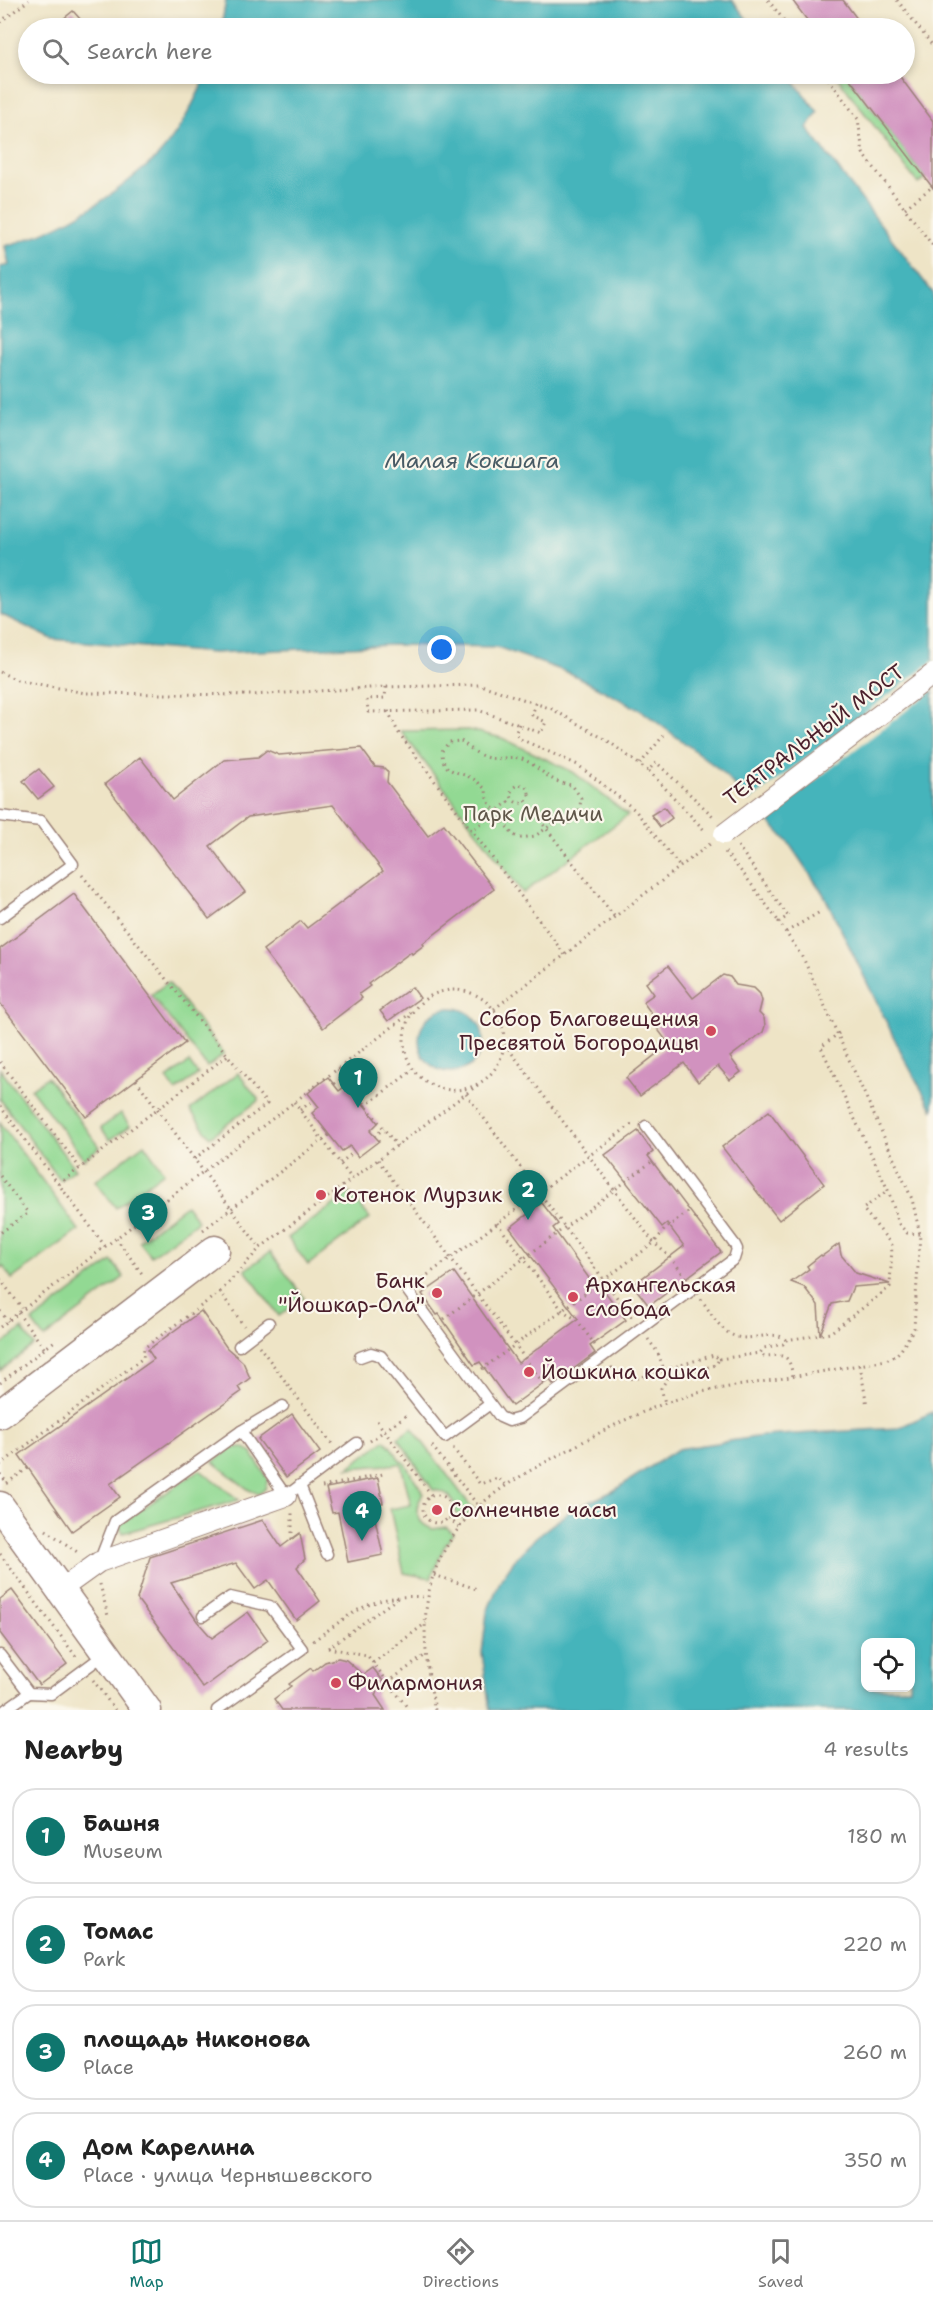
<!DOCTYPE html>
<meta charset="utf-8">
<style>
:root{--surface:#fff;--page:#f2f2f2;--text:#222;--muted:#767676;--line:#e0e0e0;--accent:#0f766e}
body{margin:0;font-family:"Shantell Sans",sans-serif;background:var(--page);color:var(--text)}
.controls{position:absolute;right:18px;bottom:18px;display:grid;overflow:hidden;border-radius:12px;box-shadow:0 3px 9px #0003}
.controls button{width:54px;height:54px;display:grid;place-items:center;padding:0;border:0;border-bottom:2px solid var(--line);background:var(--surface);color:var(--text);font:30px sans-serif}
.you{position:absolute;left:442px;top:650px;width:21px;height:21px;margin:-15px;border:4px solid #fff;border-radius:50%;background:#1a73e8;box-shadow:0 0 0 9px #1a73e833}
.badge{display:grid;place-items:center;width:39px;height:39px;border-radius:50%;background:var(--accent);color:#fff;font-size:20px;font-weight:700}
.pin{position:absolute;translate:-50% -50px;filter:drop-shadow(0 2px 3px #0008)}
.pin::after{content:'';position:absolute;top:32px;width:21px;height:18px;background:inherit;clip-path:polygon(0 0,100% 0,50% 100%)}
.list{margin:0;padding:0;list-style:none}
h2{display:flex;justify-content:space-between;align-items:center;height:78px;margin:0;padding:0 24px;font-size:26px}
h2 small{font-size:20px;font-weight:400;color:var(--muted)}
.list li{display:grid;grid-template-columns:39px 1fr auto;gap:18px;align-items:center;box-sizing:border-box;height:96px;margin:0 12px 12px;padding:0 12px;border:2px solid var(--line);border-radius:24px}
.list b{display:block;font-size:22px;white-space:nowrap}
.list p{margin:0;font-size:20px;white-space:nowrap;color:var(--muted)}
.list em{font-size:20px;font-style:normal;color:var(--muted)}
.icon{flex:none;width:33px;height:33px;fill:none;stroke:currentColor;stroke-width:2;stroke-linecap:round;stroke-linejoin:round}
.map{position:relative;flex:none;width:933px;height:1710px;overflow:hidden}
.search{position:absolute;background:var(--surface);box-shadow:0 3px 9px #0003;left:18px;right:18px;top:18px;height:66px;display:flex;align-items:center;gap:15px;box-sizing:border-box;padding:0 21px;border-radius:33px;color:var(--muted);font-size:22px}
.sheet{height:510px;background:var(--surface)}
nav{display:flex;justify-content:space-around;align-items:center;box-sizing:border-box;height:84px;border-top:2px solid var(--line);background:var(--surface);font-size:16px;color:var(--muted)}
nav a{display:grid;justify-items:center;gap:3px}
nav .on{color:var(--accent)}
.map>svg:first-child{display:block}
.green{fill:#92d993;stroke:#6e7c5f;stroke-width:1.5}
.water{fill:#44b4bb;stroke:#476a73;stroke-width:1.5;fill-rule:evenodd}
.pier{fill:#eee4c6}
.building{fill:#d192bf}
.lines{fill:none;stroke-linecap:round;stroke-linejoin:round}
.lane-casing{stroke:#9c8278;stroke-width:13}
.street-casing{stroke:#9c8278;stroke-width:22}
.secondary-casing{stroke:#9c8278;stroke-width:31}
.path{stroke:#9c8278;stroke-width:3;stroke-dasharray:1.5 4.5;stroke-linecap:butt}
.lane{stroke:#fff;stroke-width:10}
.street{stroke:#fff;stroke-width:20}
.secondary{stroke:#fff;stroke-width:28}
.street-bridge-casing{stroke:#9c8278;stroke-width:22;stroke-linecap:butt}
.street-bridge{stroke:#fff;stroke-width:20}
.poi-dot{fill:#d1495b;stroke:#fbf7ec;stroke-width:2}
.labels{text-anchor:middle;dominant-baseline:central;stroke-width:4.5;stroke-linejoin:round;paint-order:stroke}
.street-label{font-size:21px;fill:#4a1f2b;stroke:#fbf7ec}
.park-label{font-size:21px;fill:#60574a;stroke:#fbf7ec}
.poi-label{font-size:21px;fill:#4a1f2b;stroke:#fbf7ec;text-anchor:start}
.water-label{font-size:22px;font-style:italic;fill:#485b65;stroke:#fbf7ec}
</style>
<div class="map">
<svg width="933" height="1710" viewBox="0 0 933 1710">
<rect width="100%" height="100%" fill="#fbf7ec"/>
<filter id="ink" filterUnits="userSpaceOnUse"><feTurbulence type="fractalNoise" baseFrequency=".0167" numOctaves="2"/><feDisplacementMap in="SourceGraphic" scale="12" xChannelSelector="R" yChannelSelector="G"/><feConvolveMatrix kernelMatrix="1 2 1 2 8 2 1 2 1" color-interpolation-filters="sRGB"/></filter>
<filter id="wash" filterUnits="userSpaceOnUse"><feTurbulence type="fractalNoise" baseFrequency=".008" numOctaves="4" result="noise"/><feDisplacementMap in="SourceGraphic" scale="24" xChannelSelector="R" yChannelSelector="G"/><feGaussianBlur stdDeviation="1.35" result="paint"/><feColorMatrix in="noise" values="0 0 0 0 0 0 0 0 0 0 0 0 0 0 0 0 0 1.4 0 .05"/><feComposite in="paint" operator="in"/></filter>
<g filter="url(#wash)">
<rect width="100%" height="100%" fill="#eee4c6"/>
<g class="green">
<path d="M 835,74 L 846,74 L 926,178 L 918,184 Z"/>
<path d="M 469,730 L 502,738 L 573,772 L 628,815 L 523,893 L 401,731 Z"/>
<path d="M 168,982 L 224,1054 L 207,1067 L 151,995 Z"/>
<path d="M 189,1062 L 198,1074 L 176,1091 L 167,1079 Z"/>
<path d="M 0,1069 L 75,1169 L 60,1180 L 0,1099 Z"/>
<path d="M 238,1073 L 259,1100 L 210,1137 L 190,1110 Z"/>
<path d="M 47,1077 L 100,1147 L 84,1159 L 31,1089 Z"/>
<path d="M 121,1113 L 130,1126 L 110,1140 L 101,1128 Z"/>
<path d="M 0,1123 L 79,1230 L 12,1279 L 3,1266 L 0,1268 Z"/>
<path d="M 144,1144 L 164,1172 L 116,1208 L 95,1181 Z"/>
<path d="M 350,1193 L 370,1218 L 308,1265 L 288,1238 Z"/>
<path d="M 186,1205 L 198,1221 L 151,1256 L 139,1241 Z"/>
<path d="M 270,1252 L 304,1298 L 279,1316 L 245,1270 Z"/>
<path d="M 112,1261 L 124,1277 L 44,1338 L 32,1322 Z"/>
<path d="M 22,1329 L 34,1345 L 0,1371 L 0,1346 Z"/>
<path d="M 412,1428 L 473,1509 L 464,1519 L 456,1513 C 455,1498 447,1491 433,1490 L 398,1438 Z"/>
<path d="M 385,1440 L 390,1446 L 391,1445 L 400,1461 L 404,1462 L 424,1494 C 412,1507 416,1524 433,1529 L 446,1527 L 453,1533 L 444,1547 L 431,1578 L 404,1573 L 390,1509 L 411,1505 L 401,1464 L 348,1468 Z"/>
<path d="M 243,1447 L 251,1452 L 268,1479 L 265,1489 L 259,1494 L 249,1490 L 213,1462 L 232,1448 Z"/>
<path d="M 200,1470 L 239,1500 L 123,1533 L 118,1525 Z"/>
</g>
<g class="water">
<path d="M 226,0 L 732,0 L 754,28 L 221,28 Z"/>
<path d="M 207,74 L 788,74 L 818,112 L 807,128 L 933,293 L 933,1111 L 904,1058 L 824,895 L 788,842 L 719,769 L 642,711 L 572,674 L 497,647 L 392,645 L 213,653 L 52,639 L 0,614 L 0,267 L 9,265 L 5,246 C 55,232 98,207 137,174 C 144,168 152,162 158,156 C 180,132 194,102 207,74 Z"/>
<circle cx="451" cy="1040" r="32"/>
<path d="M 933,1412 L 933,1710 L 490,1710 L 482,1653 L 487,1612 L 501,1579 L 516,1558 L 536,1537 L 570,1511 L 613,1491 L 678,1449 L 762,1436 L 898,1428 ZM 910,1642 L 910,1688 L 866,1688 L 866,1642 Z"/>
</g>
<path class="pier" d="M 933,661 L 933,690 L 763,820 L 747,803 Z"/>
<g id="blocks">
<g class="building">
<path d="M 792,0 L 843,0 L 864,28 L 813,28 Z"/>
<path d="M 73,11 L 88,28 L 52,28 Z"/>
<path d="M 846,74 L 898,74 L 933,121 L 933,188 Z"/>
<path d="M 361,748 L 375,767 L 384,768 L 388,772 L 387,782 L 428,836 L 444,824 L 494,889 L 423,943 L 424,945 L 412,954 L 411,952 L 368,984 L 370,986 L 359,994 L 362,998 L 323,1028 L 263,950 L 301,921 L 307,928 L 383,871 L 333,805 L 248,817 L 210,846 L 245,892 L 209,919 L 105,784 L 140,757 L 173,800 L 224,760 L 258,757 L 267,750 L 279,755 Z"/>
<path d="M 39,769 L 54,787 L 38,799 L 23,781 Z"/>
<path d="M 664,807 L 672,818 L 660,827 L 651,815 Z"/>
<path d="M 74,894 L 185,1043 L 86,1117 L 0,1003 L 0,949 Z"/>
<path d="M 668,966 L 693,998 L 723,975 L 730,977 L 736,985 L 754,988 L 760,994 L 762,1001 L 759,1013 L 764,1018 L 765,1026 L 763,1032 L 730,1057 L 741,1072 L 730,1080 L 718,1066 L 698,1082 L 684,1063 L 640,1096 L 626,1078 L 669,1044 L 656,1027 L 659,1024 L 643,1002 L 654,994 L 646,983 Z"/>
<path d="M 412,987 L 420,998 L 388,1021 L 380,1011 Z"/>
<path d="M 328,1077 L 339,1091 L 348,1084 L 378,1123 L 370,1131 L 379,1141 L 358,1157 L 350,1146 L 342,1151 L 312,1113 L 319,1107 L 308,1093 Z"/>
<path d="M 769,1111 L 824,1184 L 779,1220 L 722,1147 Z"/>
<path d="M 638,1131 L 653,1152 L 648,1156 L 721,1252 L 649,1306 L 633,1285 L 684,1246 L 667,1223 L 662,1227 L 605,1155 Z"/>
<path d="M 542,1203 L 558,1224 L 553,1228 L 596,1288 L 600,1285 L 626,1320 L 590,1346 L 595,1353 L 553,1384 L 549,1379 L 512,1406 L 480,1362 L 474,1365 L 439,1314 L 437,1315 L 422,1294 L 454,1272 L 518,1363 L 578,1319 L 510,1228 Z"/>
<path d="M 839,1244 L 841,1255 L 856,1273 L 890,1284 L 853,1287 L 847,1301 L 832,1304 L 820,1335 L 818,1305 L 804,1287 L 791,1282 L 809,1269 L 807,1266 L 821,1255 L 822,1256 Z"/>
<path d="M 201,1311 L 227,1348 L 243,1362 L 250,1378 L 238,1387 L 241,1392 L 110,1484 L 120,1497 L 72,1531 L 19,1455 L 154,1359 L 148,1350 Z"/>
<path d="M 292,1414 L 320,1452 L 286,1477 L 258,1439 Z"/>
<path d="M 378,1478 L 383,1503 L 372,1505 L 383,1555 L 348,1562 L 338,1512 L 332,1513 L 326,1488 Z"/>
<path d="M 263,1520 L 281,1547 L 300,1533 L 305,1559 L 297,1567 L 320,1601 L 296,1620 L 268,1580 L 255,1589 L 236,1563 L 171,1583 L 197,1621 L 212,1638 L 248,1612 L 268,1640 L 203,1688 L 137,1599 L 150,1557 Z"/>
<path d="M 12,1590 L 67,1664 L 39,1685 L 0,1633 L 0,1599 Z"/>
<path d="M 338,1658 L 346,1660 L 363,1675 L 373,1668 L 383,1681 L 374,1689 L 377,1693 L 375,1695 L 385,1710 L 282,1710 L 274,1699 L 291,1686 L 289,1684 L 311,1668 L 313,1671 L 325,1662 Z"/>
</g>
</g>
</g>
<g filter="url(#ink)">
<use href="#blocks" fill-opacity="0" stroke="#9c8278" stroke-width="1.5"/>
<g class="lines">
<g class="lane-casing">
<g id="lane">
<path d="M 0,816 L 41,821 L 73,864 L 0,918"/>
<path d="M 407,1290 L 500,1417 L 509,1421 L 520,1418 L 734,1259 L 737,1249 L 735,1245 L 646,1126"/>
<path d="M 239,1346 L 269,1323"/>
<path d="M 360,1357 L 371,1353 L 381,1356 L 445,1437 L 490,1404"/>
<path d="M 241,1431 L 286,1496 L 357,1443"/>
<path d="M 300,1485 L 327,1554"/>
<path d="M 99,1562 L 115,1521 L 241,1431 L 283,1406"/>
<path d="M 203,1616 L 230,1597 L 270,1606 L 302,1649 L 217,1710"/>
<path d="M 0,1655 L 29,1693 L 51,1694 L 105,1654"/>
<path d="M 5,1710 L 29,1693"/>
</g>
</g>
<g class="street-casing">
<path id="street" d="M 60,1590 L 99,1562 L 286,1496"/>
</g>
<g class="secondary-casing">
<g id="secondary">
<path d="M 0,1414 L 215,1250"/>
<path d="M 0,1506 L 147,1710"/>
</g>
</g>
<g class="path">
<path d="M 768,0 L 790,28"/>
<path d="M 897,0 L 933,46"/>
<path d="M 0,22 L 29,0"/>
<path d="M 825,74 L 858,119 L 863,153 L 933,246"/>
<path d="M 905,208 L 932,187"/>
<path d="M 0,672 L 17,680 L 85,693 L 251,695 L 386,687 L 481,685 L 552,709 L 608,741 L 648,771 L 656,762 L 715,818"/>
<path d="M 386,687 L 385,698 L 367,699 L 368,712 L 478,710 L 541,733 L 546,722 L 532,715 L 536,703"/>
<path d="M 388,711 L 398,732 L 565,955"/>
<path d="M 519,724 L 516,732 L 518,738 L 578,765 L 635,810 L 680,867"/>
<path d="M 461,741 C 469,747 478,756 489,758 C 500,760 511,755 522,759 C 542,767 546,782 572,785 L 581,798 L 579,815 L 568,824 L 557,821 L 535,836 L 521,838 L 513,835 L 487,800 L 486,790 C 482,786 478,782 475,780 C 459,770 442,775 442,751 L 449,742 Z"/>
<path d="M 640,764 L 664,735"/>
<path d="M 649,771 L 706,832"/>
<circle cx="520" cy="794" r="9"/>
<path d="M 525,801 L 614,916"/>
<path d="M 475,828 L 512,799"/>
<path d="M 725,852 L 746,877 L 779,922"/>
<path d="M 82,875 L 267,1104 L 194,1159"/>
<path d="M 786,932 L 820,912"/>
<circle cx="454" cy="1040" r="50"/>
<path d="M 494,1009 L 710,844"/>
<path d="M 839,1033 L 821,1047 L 888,1190 L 899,1224 L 907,1233 L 920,1234"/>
<path d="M 505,1044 L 654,1243 L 671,1258 L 687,1279"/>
<path d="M 0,1062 L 80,1168"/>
<path d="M 338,1069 L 397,1146"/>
<path d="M 136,1080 L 260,1248"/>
<path d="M 334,1084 L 344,1077"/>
<path d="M 466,1094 L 633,1319"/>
<path d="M 294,1102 L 352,1179"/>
<path d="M 0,1106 L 105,1246"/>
<path d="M 365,1106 L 413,1070"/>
<path d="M 300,1110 L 314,1100"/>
<path d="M 374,1136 L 384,1129"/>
<path d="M 378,1160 L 544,1384"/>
<path d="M 340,1163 L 354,1152"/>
<path d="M 0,1176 L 28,1213 L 0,1233"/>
<path d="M 59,1184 L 228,1055"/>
<path d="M 497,1223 L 562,1310 L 577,1320 L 595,1345"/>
<path d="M 203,1230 L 329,1135"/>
<path d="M 116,1238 L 143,1275"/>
<path d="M 0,1279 L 22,1308"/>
<path d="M 418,1282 L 632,1124"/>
<path d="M 220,1292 L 260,1248 L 479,1084"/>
<path d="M 701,1299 C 710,1311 718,1328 732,1335 C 749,1344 774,1328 786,1340 L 783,1344 L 764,1348 L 760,1353 L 764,1356 C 785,1355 789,1353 793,1377"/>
<path d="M 0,1311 L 8,1321"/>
<path d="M 18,1313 L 45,1349"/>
<path d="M 444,1319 L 654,1160"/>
<path d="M 0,1327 L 412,1012"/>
<path d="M 648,1339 L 658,1353 L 664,1370 L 714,1355 L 719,1359 L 716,1365 L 668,1378 L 661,1388 L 665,1403"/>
<path d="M 786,1340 L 830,1333 L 890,1287 L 892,1245 L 863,1209 L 888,1190"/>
<path d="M 259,1346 L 332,1444"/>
<path d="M 719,1359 L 760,1353"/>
<path d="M 860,1365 L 867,1406"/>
<path d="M 611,1367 C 626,1387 644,1376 664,1370"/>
<path d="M 482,1369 L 654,1243 L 665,1229 L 691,1210"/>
<path d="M 0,1383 L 56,1340"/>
<path d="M 377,1421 L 432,1496"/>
<path d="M 370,1441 L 408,1414"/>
<path d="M 432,1446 L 479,1507"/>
<path d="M 453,1448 L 480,1484 L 498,1478 L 507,1485"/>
<path d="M 0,1465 L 143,1358 L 144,1348 L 220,1292 L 244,1326"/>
<path d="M 0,1474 L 8,1484"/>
<path d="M 7,1483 L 28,1468"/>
<path d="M 322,1487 L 383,1474"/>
<circle cx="437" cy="1509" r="14"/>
<path d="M 449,1518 L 460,1528"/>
<path d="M 46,1530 L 80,1554"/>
<path d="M 292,1539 L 292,1512"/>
<path d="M 0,1554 L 77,1658"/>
<path d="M 434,1575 L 477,1589"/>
<path d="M 100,1584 L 108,1616"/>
<path d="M 313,1641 C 355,1611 373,1593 427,1597"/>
<path d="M 328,1648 L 367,1655 L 407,1707"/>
<path d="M 328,1648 L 399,1597"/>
<path d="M 373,1663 L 426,1623"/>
<path d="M 93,1680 L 115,1710"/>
<path d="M 388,1682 L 427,1654"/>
<path d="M 435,1710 C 428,1674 421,1634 428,1597 C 433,1564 453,1530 478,1507 C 505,1483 538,1466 570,1449 C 609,1427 650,1406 694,1394 C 716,1388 739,1386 761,1382 C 803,1375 844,1368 886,1360 L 895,1356 L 901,1350 L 914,1328 L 920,1234 L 912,1199 L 804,960 L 779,922 L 788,916 L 738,846"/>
</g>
<use href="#lane" class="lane"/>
<use href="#street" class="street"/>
<use href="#secondary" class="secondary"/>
<g class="street-bridge-casing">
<path id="street-bridge" d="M 724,834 L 933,674"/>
</g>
<use href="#street-bridge" class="street-bridge"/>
</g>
</g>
<g class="poi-dot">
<circle cx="711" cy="1031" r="6"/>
<circle cx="321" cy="1195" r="6"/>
<circle cx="437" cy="1293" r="6"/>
<circle cx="573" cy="1297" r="6"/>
<circle cx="529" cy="1372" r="6"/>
<circle cx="437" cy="1510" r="6"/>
<circle cx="336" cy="1683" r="6"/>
</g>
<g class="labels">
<g class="street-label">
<text transform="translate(814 735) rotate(-37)">ТЕАТРАЛЬНЫЙ МОСТ</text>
</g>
<g class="park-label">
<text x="533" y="814">Парк Медичи</text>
</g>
<g class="poi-label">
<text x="699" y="1019" text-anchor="end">Собор Благовещения<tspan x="699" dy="24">Пресвятой Богородицы</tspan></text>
<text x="333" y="1195">Котенок Мурзик</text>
<text x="425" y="1281" text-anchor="end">Банк<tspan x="425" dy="24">"Йошкар-Ола"</tspan></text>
<text x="585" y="1285">Архангельская<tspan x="585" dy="24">слобода</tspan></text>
<text x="541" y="1372">Йошкина кошка</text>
<text x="449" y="1510">Солнечные часы</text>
<text x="348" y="1683">Филармония</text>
</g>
<g class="water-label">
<text x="472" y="460">Малая Кокшага</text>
</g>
</g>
</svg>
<div class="controls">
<button><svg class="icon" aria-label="locate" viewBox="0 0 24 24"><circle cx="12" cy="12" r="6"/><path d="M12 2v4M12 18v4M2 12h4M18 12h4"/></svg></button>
</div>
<div class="you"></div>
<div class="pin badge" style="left:358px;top:1108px">1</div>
<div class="pin badge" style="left:528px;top:1220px">2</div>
<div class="pin badge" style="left:148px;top:1243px">3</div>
<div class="pin badge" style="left:362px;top:1541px">4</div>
<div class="search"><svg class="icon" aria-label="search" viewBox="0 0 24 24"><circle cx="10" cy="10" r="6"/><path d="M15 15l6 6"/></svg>Search here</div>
</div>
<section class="sheet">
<h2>Nearby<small>4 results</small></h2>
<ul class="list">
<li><span class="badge">1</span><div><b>Башня</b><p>Museum</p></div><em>180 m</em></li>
<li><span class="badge">2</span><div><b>Томас</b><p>Park</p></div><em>220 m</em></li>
<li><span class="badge">3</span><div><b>площадь Никонова</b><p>Place</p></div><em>260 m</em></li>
<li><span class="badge">4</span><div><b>Дом Карелина</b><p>Place · улица Чернышевского</p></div><em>350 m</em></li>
</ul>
</section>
<nav>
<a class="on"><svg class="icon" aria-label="map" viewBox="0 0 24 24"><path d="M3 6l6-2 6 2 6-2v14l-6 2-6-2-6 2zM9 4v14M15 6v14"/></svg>Map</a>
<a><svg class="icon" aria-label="directions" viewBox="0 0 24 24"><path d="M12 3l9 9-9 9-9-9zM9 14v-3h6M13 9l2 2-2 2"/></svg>Directions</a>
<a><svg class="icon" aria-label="saved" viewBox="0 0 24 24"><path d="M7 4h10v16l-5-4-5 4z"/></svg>Saved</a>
</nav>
